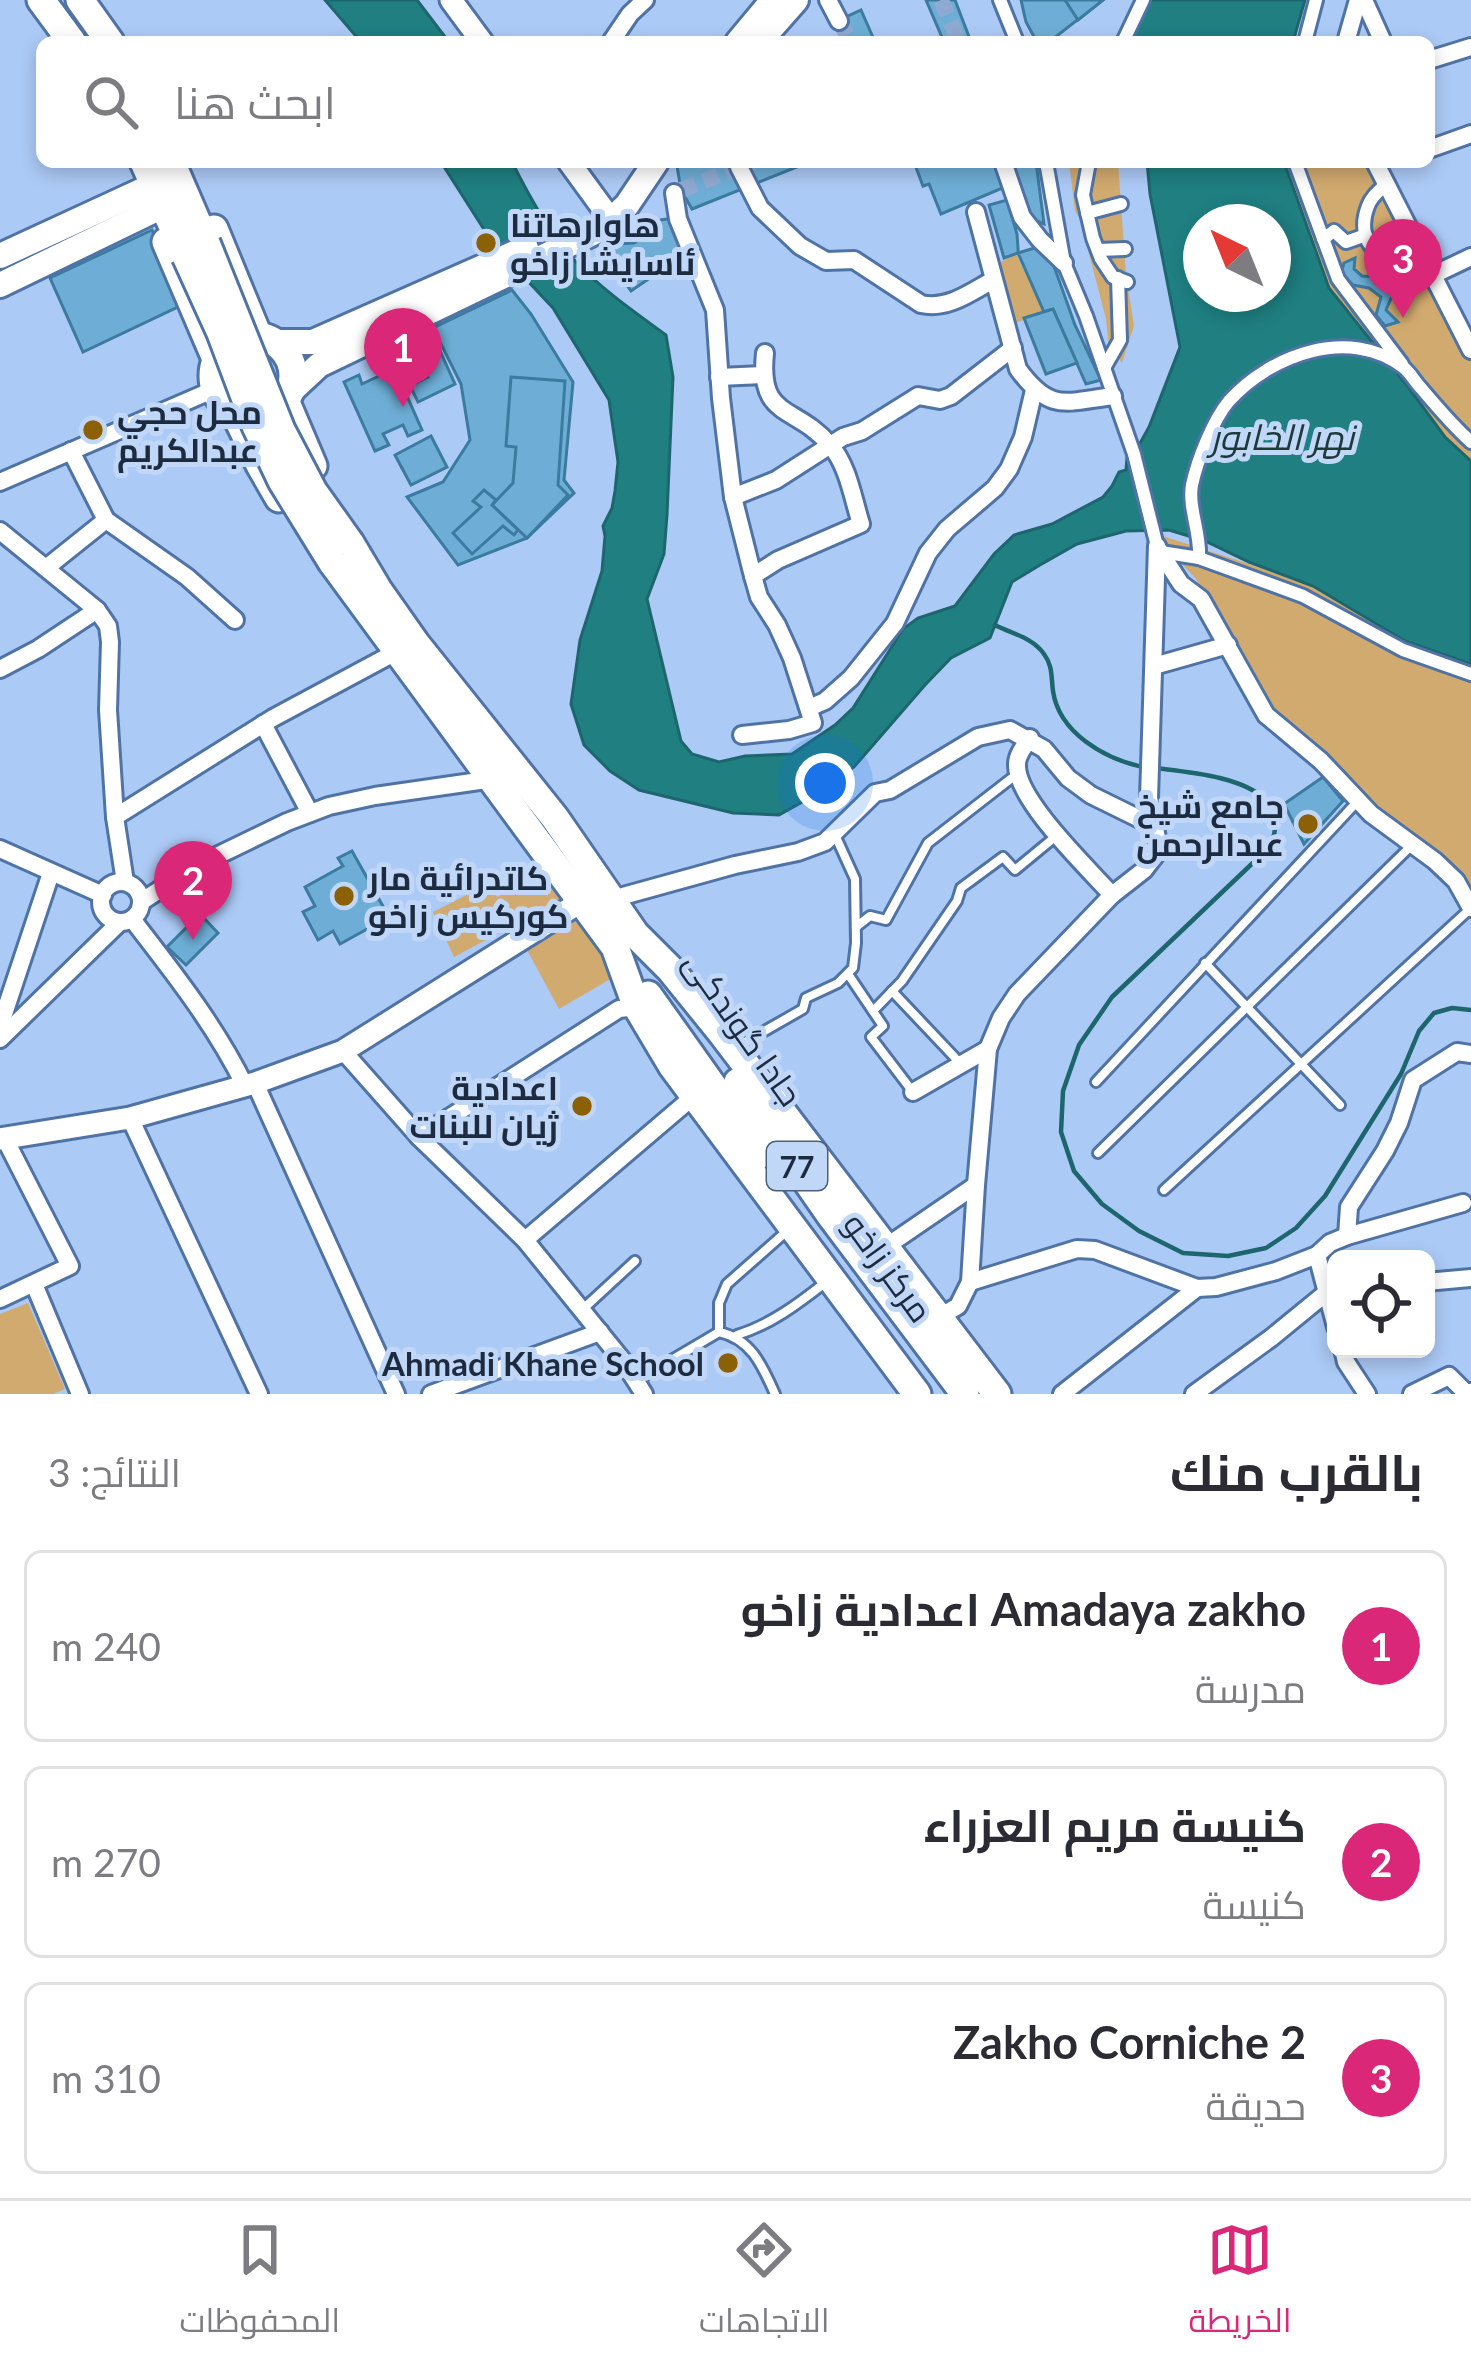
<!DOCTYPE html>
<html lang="ar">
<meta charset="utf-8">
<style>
:root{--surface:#fff;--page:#f2f2f3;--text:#2b2b33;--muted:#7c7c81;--line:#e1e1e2;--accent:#db2777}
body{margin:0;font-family:Lato,Cairo,sans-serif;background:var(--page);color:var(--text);direction:rtl}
.controls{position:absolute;right:36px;bottom:36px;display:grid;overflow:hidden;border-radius:18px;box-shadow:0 6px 18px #0003}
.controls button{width:108px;height:108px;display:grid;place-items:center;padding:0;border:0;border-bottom:3px solid var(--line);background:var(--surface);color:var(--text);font:60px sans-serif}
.compass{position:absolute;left:1183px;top:204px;width:108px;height:108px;border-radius:50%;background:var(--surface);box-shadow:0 6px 18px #0003;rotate:317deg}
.you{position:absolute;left:825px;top:783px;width:42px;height:42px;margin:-30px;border:9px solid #fff;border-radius:50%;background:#1a73e8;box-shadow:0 0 0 18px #1a73e833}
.badge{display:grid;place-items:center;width:78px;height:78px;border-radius:50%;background:var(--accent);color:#fff;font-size:39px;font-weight:700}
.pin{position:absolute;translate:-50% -99px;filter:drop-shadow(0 3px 6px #0008)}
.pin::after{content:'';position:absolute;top:63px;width:42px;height:36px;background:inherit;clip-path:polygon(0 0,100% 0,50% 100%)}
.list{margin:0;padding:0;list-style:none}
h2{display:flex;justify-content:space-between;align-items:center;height:156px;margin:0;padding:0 48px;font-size:51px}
h2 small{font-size:39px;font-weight:400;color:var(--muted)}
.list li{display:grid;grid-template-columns:78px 1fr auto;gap:36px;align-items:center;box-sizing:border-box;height:192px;margin:0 24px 24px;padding:0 24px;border:3px solid var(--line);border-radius:18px}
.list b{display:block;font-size:45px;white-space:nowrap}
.list p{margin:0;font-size:39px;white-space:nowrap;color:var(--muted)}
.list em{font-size:39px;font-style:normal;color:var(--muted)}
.icon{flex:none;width:66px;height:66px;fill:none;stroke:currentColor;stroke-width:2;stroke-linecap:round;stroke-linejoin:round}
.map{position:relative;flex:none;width:1471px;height:1394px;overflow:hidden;direction:ltr}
.search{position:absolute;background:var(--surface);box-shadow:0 6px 18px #0003;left:36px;right:36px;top:36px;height:132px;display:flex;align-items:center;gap:30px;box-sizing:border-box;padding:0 42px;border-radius:18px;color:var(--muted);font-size:45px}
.sheet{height:804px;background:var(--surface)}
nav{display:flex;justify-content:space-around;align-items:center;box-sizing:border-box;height:168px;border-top:3px solid var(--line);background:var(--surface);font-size:33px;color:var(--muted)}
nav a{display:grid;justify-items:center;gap:6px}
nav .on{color:var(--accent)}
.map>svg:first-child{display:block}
.green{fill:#d1aa6f}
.water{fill:#1f7f81;stroke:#1e666e;stroke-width:3;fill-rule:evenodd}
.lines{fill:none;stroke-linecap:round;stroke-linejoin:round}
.stream{stroke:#1e666e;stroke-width:4.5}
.building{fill:#6eaed6;stroke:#3b7ba0;stroke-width:3}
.minor-tunnel{stroke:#8faad2;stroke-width:16;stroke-dasharray:16 8;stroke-linecap:butt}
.service-casing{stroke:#5073a5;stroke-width:14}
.pedestrian-casing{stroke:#5073a5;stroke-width:18}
.minor-casing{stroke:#5073a5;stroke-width:22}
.tertiary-casing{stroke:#5073a5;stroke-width:27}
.secondary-casing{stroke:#5073a5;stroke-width:30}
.primary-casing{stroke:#5073a5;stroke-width:33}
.trunk-casing{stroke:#5073a5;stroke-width:33}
.service{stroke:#fff;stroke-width:8}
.pedestrian{stroke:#fff;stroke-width:12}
.minor{stroke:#fff;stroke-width:16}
.tertiary{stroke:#fff;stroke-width:21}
.secondary{stroke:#fff;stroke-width:24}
.primary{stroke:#fff;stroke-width:27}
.trunk{stroke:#fff;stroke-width:27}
.trunk-bridge-casing{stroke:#5073a5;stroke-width:33;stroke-linecap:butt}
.trunk-bridge{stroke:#fff;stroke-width:27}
.poi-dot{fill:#8c6105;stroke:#c0d7f8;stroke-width:4.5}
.labels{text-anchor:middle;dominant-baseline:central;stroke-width:10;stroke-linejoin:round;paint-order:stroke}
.shield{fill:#c0d7f8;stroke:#4d5f77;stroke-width:3}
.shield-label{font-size:30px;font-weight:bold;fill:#1c2b40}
.poi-label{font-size:33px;font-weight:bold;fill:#1c2b40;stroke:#c0d7f8;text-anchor:start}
.street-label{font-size:33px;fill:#1c2b40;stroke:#c0d7f8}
.water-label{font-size:36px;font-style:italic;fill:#1d393a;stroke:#c0d7f8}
</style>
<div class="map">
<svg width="1471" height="1394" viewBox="0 0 1471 1394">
<rect width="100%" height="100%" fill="#accaf6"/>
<g class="green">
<path d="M 1069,162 L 1118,162 L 1126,274 L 1134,326 L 1122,363 L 1109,346 L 1106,319 L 1080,219 L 1075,211 Z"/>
<path d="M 1284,162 L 1375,162 L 1471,350 L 1471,461 L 1445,437 L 1407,385 L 1329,288 Z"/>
<path d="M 1016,254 L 1044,312 L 1010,325 L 993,266 Z"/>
<path d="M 1163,536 L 1307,583 L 1405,641 L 1471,664 L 1471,895 L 1460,873 L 1420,838 L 1392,825 L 1260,705 L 1196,579 L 1170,551 Z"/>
<path d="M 546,872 L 560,900 L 454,957 L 433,912 L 486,885 L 497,897 Z"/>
<path d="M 586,912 L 619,974 L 559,1009 L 527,950 Z"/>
<path d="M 28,1303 L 65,1389 L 53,1394 L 0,1394 L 0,1314 Z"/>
</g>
<g class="water">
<path d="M 325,0 L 417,0 L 449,42 L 361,42 Z"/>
<path d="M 1148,0 L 1305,0 L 1293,42 L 1132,42 L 1131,37 Z"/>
<path d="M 441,162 L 512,162 C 530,198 550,234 578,264 C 604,291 636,313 666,335 L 673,377 L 667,515 L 664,554 L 647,599 L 681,741 L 692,754 L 719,762 L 745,756 L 792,754 L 835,725 L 853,708 L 903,629 L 918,618 L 955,606 L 994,554 L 1014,535 L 1052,524 L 1103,497 L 1112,486 L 1119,472 L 1126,470 L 1127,457 L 1134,454 L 1149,427 L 1180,347 L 1150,194 L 1147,162 L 1284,162 L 1329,288 L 1409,388 L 1445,437 L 1471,461 L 1471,664 L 1405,641 L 1313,586 L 1249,562 L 1205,541 L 1169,530 L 1126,531 L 1077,544 L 1040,565 L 1012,582 L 990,638 L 951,658 L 925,685 L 854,767 L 813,796 L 779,815 L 733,813 L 639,790 L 610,771 L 584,745 L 571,704 L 580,640 L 602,571 L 605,536 L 603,526 L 612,508 L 615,491 L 618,462 L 609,400 L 553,308 L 494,245 ZM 1201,222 L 1273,222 L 1273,294 L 1201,294 Z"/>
</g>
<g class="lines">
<g class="stream">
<path d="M 995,625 C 1012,634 1032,637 1044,654 C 1053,666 1051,677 1053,691 C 1059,733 1105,759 1143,767"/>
<path d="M 1155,768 C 1187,772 1242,776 1266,800 C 1271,805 1273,811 1277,817 L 1274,835 L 1258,858 L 1112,997 L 1079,1045 L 1063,1091 L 1061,1132 L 1074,1171 L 1102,1204 L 1139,1231 L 1183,1253 L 1228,1256 L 1266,1248 L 1296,1228 L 1325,1196 L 1401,1074 L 1419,1031 L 1434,1013 L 1452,1008 L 1471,1010"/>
</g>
</g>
<g class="building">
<path d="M 926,0 L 955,0 L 971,42 L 944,42 Z"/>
<path d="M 1021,0 L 1103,0 L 1049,42 L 1037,42 L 1026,22 Z"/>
<path d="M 1065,0 L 1103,0 L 1078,20 Z"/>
<path d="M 861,10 L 875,42 L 844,42 L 835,22 Z"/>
<path d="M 688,162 L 809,162 L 692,209 L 681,190 L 677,166 Z"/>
<path d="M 914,162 L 995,162 L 1005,187 L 941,214 L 929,184 L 923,186 Z"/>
<path d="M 1007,162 L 1036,162 L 1044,224 L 1031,218 Z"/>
<path d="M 1007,200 L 1017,234 L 1018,248 L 1018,253 L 1004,258 L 989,205 Z"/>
<path d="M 673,218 L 688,252 L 631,291 L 609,259 L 617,244 L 634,243 L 649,233 L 654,221 Z"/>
<path d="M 152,230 L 180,306 L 83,352 L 50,278 Z"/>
<path d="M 1038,247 L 1050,255 L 1075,325 L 1101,380 L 1086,384 L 1053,309 L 1044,312 L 1018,253 Z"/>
<path d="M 1355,258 L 1354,269 L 1362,276 L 1378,277 L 1391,289 L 1392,296 L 1386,310 L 1398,322 L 1385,326 L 1376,315 L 1381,297 L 1369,288 L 1353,285 L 1341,273 L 1344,263 Z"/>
<path d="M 512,290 L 531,314 L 573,382 L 564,480 L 574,493 L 527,538 L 458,565 L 407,497 L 443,482 L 470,440 L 461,384 L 433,328 Z"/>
<path d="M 1053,309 L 1077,363 L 1046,374 L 1024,318 Z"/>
<path d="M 436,342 L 455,384 L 418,402 L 410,386 L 428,377 L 420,360 L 405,368 L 398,354 L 419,345 L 421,349 Z"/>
<path d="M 391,360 L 422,430 L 408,436 L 403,425 L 383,434 L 389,445 L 375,451 L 344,382 L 359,375 L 362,384 L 381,375 L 377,366 Z"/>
<path d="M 511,377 L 565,381 L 558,485 L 568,495 L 527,538 L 492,505 L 513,483 L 516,447 L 506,446 Z"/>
<path d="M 431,436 L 447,467 L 411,485 L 395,455 Z"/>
<path d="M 484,490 L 496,500 L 492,505 L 518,530 L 514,535 L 503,526 L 472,554 L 453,533 L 481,507 L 473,501 Z"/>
<path d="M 1323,777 L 1343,801 L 1304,844 L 1284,804 Z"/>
<path d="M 352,851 L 389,917 L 340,944 L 333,931 L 318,940 L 303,912 L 315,906 L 305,887 L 343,866 L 338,858 Z"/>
<path d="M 200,914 L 218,933 L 186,965 L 167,947 Z"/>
</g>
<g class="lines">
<g class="minor-tunnel">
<path d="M 941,0 L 959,42"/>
<path d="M 839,21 L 851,42"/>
<path d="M 681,190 L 753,162"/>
</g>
<g class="service-casing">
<g id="service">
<path d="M 856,927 L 870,916 L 886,920 L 928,843 L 1017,774"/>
<path d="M 1205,963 L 1340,1105"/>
<path d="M 848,974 L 883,1026 L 871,1037 L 913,1092"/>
<path d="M 892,991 L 961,1064"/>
<path d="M 873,1011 L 902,981 L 957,901 L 961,888 L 1003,857 L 1015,870 L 1055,837"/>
<path d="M 740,1045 L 803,1009 L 806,998 L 838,983 L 853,968 L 856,943 L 855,879 L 835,835"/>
<path d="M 1096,1082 L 1356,803"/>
<path d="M 1098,1153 L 1412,845"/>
<path d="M 1164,1190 L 1470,909"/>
<path d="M 583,1309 L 635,1261"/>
<path d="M 719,1332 L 719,1303 L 727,1284 L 787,1231"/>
<path d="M 737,1335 C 770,1325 798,1304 826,1282"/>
<path d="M 636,1381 L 719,1332 C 751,1339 762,1365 775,1394"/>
</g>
</g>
<g class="pedestrian-casing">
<g id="pedestrian">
<path d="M 1000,0 L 1017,42"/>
<path d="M 1123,42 L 1143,0"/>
<path d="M 1305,42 L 1316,0"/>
<path d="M 1046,162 L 1064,263 L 1086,316 L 1134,454 L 1157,546"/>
<path d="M 1089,162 L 1083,195 L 1093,238 L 1101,259 L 1113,277 L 1127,282"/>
<path d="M 1295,162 L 1338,279 L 1402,364"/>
<path d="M 1386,184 C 1379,191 1371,197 1368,206 C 1353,244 1384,271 1419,252"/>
<path d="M 1087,213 L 1121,204"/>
<path d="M 1323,239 L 1334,231 L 1346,242 L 1366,235"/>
<path d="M 1098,250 L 1125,249"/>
<path d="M 1104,368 L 1120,340 L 1118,278"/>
<path d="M 1161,552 L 1199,558 C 1201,534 1188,508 1192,485 C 1197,461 1213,420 1229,401 C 1270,355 1349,326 1403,367 C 1410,372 1415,382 1421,388 C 1437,407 1453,426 1471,442"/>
<path d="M 1199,558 L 1303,596 L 1403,650 L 1471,674"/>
</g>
</g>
<g class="minor-casing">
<g id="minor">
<path d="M 828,0 L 839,21"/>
<path d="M 1364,0 L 1383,42"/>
<path d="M 611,42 L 630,14 L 645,0"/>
<path d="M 1346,42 L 1358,0"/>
<path d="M 1429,60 L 1471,47"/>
<path d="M 1429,149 L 1471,134"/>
<path d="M 1003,162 L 1022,217 L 1040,240 L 1064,263"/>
<path d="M 1375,162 L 1471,350"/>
<path d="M 739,167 L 760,208 L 800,246 L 826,261 L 854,260 L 921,304 C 948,310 971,292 993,280"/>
<path d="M 674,193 L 678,219 L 715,310 L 721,398 L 733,497 L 753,576 L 759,597 L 777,625 L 792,658 L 813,723 L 789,730 L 742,735"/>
<path d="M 976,212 L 1018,369 C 1050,413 1065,402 1113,396"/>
<path d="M 1431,276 L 1471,257"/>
<path d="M 719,377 L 763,375"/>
<path d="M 71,451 L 106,520 L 187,577 L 235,620"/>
<path d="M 0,482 L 215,389"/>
<path d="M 733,497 L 776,480 L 843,437 L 862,431 L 918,396 L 940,400 L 951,396 L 1013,348"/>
<path d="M 0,531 L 97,610 L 108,626 L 110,642 L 108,710 L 115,817 L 125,882"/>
<path d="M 1157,547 L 1181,584 L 1201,599 L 1266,715 L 1321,761 L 1371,814 L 1435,861 L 1456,881 L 1471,908"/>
<path d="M 46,568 L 106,520"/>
<path d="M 753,576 L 778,560 L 861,524 C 853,499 848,465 830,445 C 795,404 758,420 765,353"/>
<path d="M 1154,666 L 1228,645"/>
<path d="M 0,669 L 38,649 L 97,610"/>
<path d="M 809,708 L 825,701 L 851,678 L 895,623 L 928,553 L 947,529 L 995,488 L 1009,469 L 1023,437 L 1034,390"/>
<path d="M 263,724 L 310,813"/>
<path d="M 1030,738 C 1024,746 1017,755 1017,764 C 1015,799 1088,868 1112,895"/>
<path d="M 115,817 L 273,718 L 396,652"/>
<path d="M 0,849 L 103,895"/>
<circle cx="121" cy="902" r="20"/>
<path d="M 612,899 L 735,865 L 798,852 L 825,842 L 875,793 L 890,790 L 978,737 L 1010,730 L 1044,749 L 1068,778 L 1091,795 L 1154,826"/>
<path d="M 141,902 L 194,867 L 287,822 L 329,806 L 375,796 L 493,779"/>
<path d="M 132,919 C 173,972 215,1025 245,1086"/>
<path d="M 0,1026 L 51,873"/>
<path d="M 0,1039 L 120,922"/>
<path d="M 343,1051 L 419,1137 L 525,1240 L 623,1361 L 644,1394"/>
<path d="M 255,1083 L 396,1394"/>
<path d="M 913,1092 L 988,1049"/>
<path d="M 130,1118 L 259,1394"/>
<path d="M 419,1137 L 619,1009 L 637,1007"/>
<path d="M 1347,1236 L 1349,1207 L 1385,1151 L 1399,1123 L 1413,1080 L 1457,1052 L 1471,1054"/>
<path d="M 525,1240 L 694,1096"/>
<path d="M 884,1248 L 976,1185"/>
<path d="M 1317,1255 L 1336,1327"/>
<path d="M 970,1282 L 1077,1249 L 1095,1250 L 1197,1288 L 1216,1287 L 1276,1271 L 1317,1255 L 1330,1243 L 1347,1236 L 1463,1203"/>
<path d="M 1426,1282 L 1471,1278"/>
<path d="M 34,1284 L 80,1394"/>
<path d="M 0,1299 L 70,1266 L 5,1139"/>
<path d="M 938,1318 L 958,1306 L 970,1282 L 976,1185 L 988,1049 L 1001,1018 L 1017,994 L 1112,895 L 1144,870 L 1157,853 L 1157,838 L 1149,798 L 1157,546"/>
<path d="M 1343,1349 L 1346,1362 L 1367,1394"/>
<path d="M 431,1394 L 600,1332"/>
<path d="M 1062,1394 L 1197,1288"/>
<path d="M 1194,1394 L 1271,1338 L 1326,1293 L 1336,1291"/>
<path d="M 1412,1394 L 1449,1376 L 1465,1392 L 1471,1392"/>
</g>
</g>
<g class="tertiary-casing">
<g id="tertiary">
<path d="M 451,0 L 482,42"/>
<path d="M 569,162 L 604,210"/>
<path d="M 0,1139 L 130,1118 L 255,1083 L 343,1051 L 582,901"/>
</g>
</g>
<g class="secondary-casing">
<g id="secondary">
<path d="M 738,42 L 773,0"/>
<path d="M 759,42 L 796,0"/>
<path d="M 0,256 L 154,185"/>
<path d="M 0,285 L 163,206"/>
<path d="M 276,342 L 313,342 L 526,248"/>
<path d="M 290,392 L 319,365 L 603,228 L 627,205 L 656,162"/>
</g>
</g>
<g class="primary-casing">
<g id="primary">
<path d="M 214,229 L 258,336"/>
<path d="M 166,242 L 216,359"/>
<circle cx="253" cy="376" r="40"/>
<path d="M 285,400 L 313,466"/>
<path d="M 234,411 L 260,465 L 279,498"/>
</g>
</g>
<g class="trunk-casing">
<g id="trunk">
<path d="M 41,0 L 72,42"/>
<path d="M 80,0 L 110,42"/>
<path d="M 144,162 L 186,256"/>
<path d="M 171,162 L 206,243"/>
<path d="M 350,543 L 378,590 L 416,644 L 555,818 L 635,934 L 670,969 L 721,1032 L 997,1394"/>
<path d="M 332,562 L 615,947 L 636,1005 L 673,1067 L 917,1394"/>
<path d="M 648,995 L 761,1154"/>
<path d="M 738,1082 L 831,1216 L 965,1394"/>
</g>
</g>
<use href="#service" class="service"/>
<use href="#pedestrian" class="pedestrian"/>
<use href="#minor" class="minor"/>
<use href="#tertiary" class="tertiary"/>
<use href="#secondary" class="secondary"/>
<use href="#primary" class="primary"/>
<use href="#trunk" class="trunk"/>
<g class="trunk-bridge-casing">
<g id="trunk-bridge">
<path d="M 206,243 L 281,430 L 313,491 L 350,543"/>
<path d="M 186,256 L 221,333 L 256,426 L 282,481 L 332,562"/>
</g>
</g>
<use href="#trunk-bridge" class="trunk-bridge"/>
</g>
<g class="poi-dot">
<circle cx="486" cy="243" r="12"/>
<circle cx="93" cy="430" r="12"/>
<circle cx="1308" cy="824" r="12"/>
<circle cx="344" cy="896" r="12"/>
<circle cx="582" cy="1106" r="12"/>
<circle cx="728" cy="1363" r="12"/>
</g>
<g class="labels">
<rect class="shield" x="767" y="1142" width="60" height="48" rx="9"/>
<g class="shield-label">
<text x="797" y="1166">77</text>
</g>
<g class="poi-label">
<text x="510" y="224">هاوارهاتنا<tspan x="510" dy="38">ئاسایشا زاخو</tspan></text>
<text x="117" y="411">محل حجي<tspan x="117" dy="38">عبدالكريم</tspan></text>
<text x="1284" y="805" text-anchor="end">جامع شيخ<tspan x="1284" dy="38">عبدالرحمن</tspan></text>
<text x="368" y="877">كاتدرائية مار<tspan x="368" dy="38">كوركيس زاخو</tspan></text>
<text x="558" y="1087" text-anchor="end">اعدادية<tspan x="558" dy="38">ژیان للبنات</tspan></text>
<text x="704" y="1363" text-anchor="end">Ahmadi Khane School</text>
</g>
<g class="street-label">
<text transform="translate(744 1028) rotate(55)">جادا گوندکی</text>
<text transform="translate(889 1267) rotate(54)">مركز زاخو</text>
</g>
<g class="water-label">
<text x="1282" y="436">نهر الخابور</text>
</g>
</g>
</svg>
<div class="controls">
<button><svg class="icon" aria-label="locate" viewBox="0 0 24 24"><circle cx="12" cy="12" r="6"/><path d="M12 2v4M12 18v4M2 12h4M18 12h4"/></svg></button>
</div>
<svg class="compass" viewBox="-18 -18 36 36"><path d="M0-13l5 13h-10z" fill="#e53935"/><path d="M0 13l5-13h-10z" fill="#7c7c81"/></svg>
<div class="you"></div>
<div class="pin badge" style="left:403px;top:407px">1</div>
<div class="pin badge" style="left:193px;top:940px">2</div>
<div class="pin badge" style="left:1403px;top:318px">3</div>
<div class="search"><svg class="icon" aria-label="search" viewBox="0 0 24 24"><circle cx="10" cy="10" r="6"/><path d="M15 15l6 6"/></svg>ابحث هنا</div>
</div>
<section class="sheet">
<h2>بالقرب منك<small>النتائج: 3</small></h2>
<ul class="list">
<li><span class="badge">1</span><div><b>Amadaya zakho اعدادية زاخو</b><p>مدرسة</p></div><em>240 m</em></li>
<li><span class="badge">2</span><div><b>كنيسة مريم العزراء</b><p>كنيسة</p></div><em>270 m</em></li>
<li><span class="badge">3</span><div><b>Zakho Corniche 2</b><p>حديقة</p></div><em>310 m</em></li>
</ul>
</section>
<nav>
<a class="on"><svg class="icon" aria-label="map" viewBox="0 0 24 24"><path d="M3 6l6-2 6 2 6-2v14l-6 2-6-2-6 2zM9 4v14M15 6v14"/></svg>الخريطة</a>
<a><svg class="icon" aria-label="directions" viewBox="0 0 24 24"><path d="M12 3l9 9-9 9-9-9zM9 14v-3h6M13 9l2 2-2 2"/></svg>الاتجاهات</a>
<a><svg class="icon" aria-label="saved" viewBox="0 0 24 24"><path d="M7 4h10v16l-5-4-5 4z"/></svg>المحفوظات</a>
</nav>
